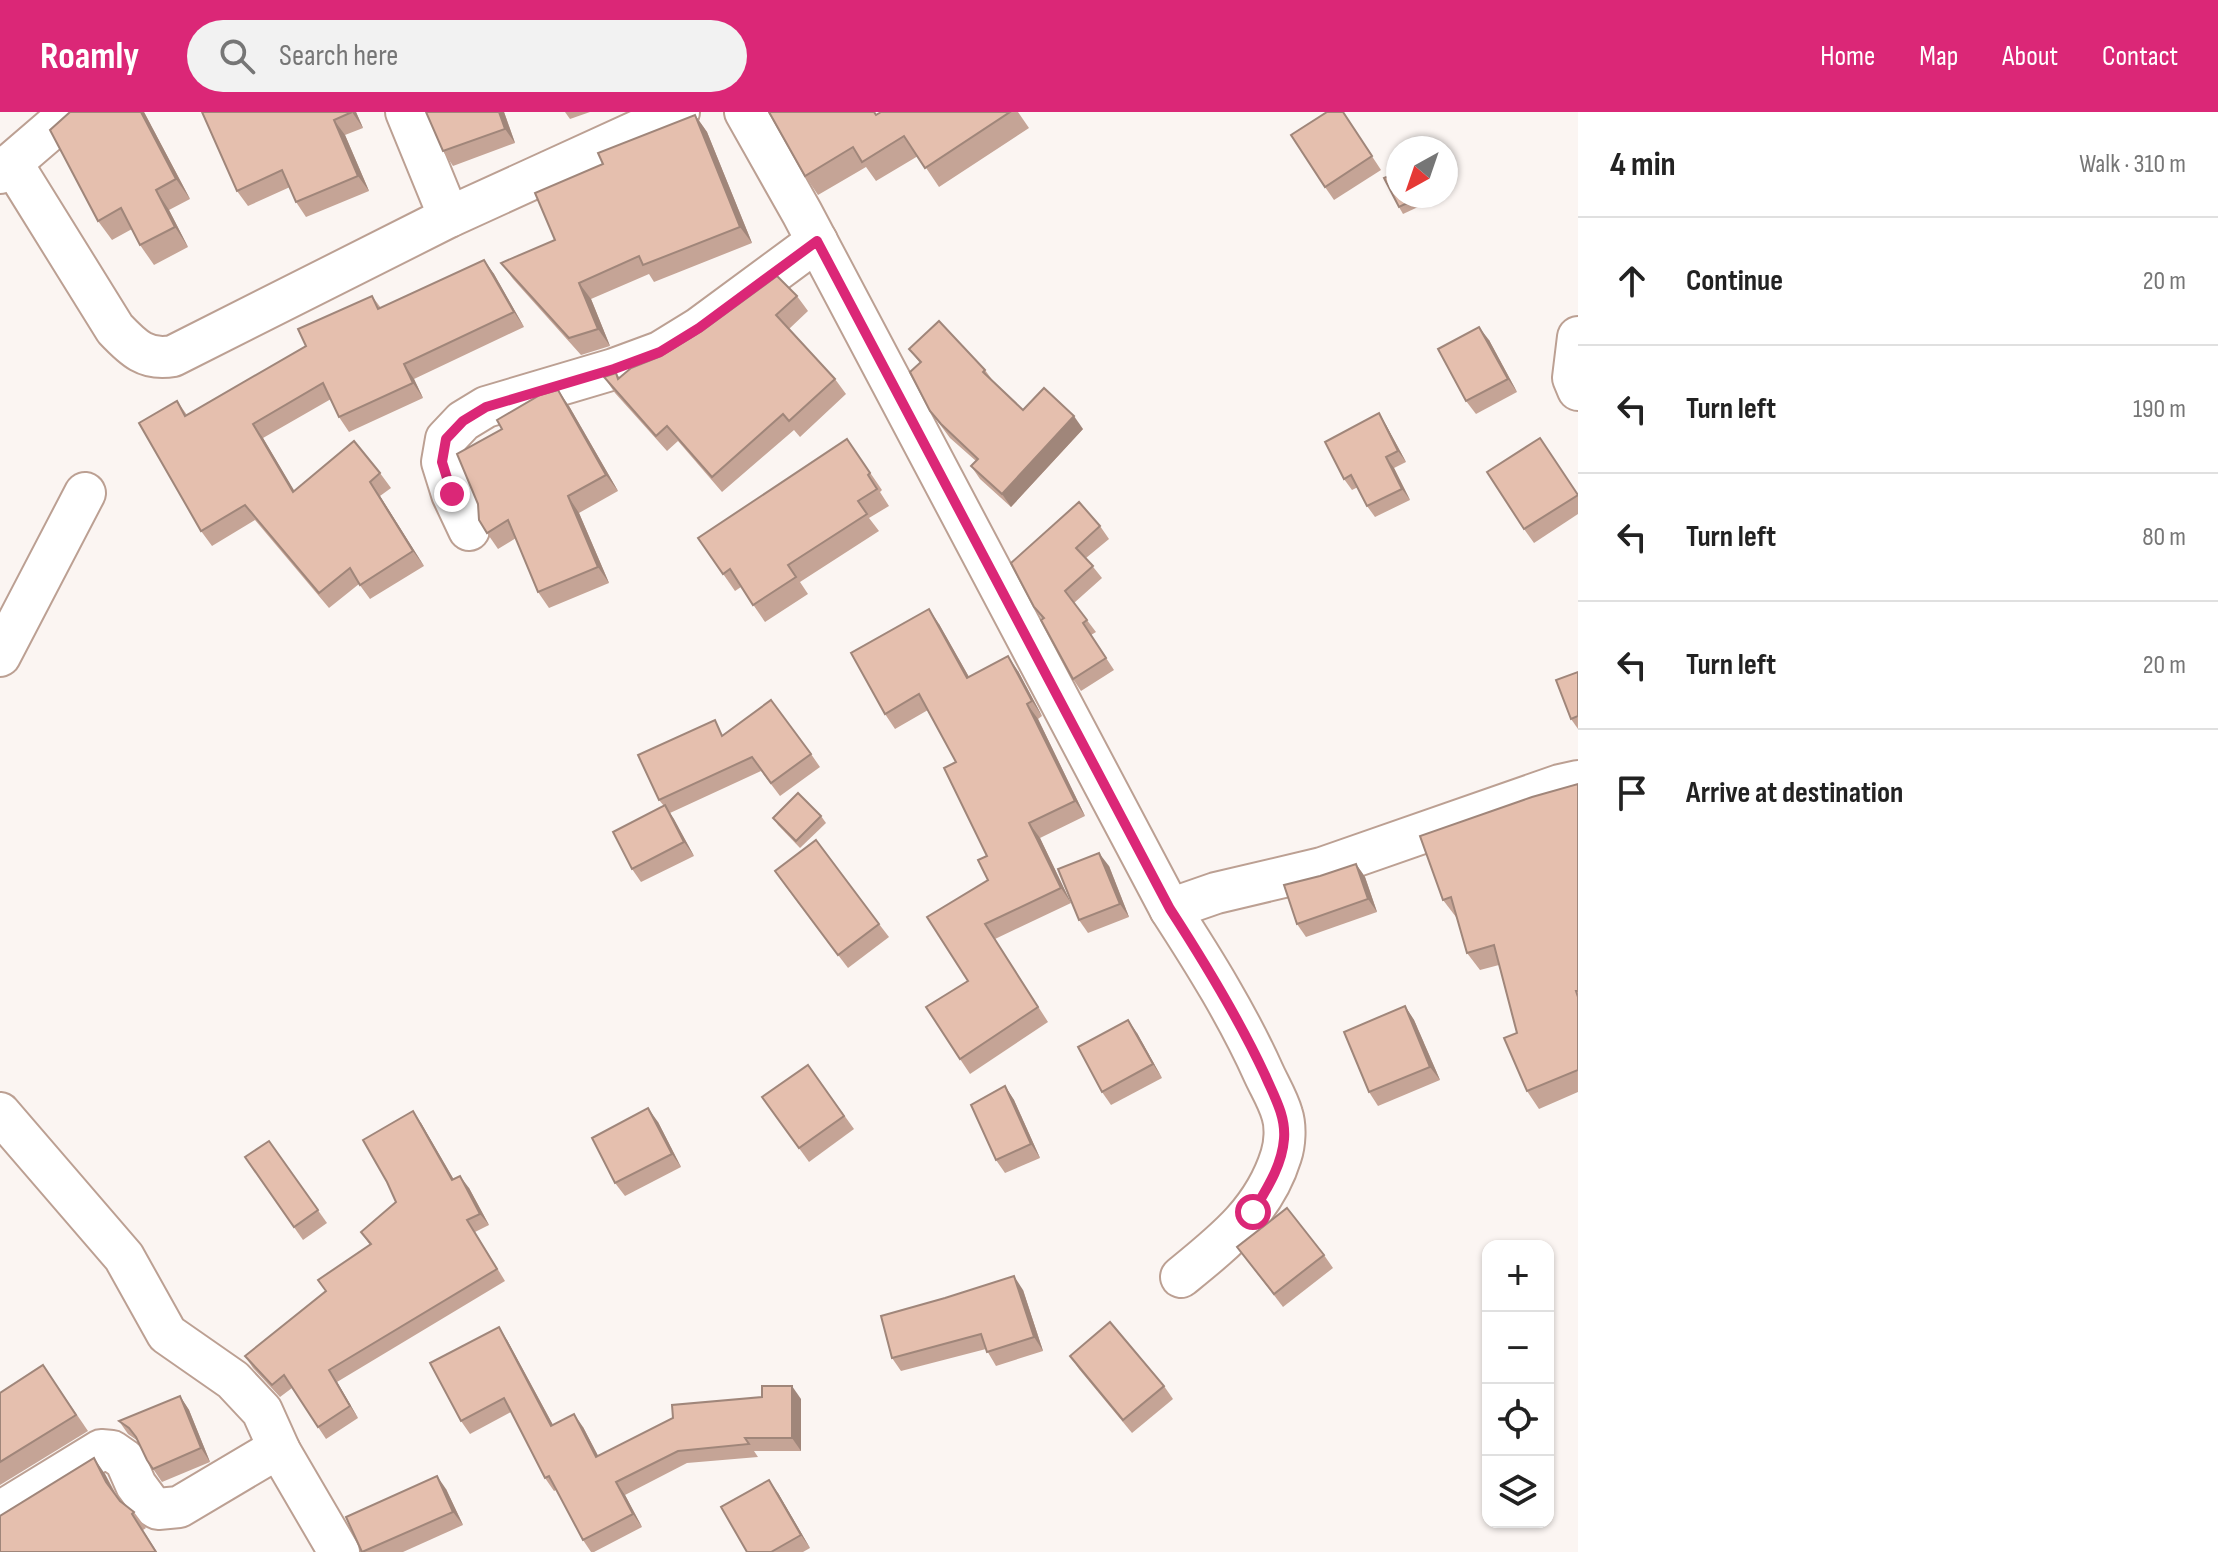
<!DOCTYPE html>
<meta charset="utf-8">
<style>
:root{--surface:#fff;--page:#f2f2f2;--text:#222;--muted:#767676;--line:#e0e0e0;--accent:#db2777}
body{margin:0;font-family:"Sofia Sans Condensed",sans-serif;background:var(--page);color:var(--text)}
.controls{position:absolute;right:24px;bottom:24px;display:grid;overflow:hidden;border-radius:16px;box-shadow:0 2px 6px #0004}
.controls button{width:72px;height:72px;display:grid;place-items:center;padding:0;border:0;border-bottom:2px solid var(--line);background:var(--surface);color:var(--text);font:40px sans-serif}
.compass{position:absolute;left:1386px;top:24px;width:72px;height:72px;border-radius:50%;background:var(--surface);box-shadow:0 2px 6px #0004;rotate:220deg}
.stop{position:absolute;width:24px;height:24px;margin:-18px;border:6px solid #db2777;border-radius:50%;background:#fff}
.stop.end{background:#db2777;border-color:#fff;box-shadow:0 2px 8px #0008}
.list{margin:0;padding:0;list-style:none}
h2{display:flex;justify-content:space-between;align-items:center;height:104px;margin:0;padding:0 32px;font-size:34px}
h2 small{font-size:26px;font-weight:400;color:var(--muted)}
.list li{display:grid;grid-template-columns:52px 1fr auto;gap:24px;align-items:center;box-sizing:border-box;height:128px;padding:0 32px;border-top:2px solid var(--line)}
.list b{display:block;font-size:30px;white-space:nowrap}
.list em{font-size:26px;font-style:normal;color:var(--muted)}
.icon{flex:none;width:44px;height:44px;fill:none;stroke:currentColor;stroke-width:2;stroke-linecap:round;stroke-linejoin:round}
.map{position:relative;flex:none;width:1578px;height:1440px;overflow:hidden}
header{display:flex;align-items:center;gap:48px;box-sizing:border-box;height:112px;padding:0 40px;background:var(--accent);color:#fff}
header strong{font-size:38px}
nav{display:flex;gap:44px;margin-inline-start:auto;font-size:28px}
.search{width:560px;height:72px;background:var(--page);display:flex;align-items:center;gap:20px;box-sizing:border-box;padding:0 28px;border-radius:44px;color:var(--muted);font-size:30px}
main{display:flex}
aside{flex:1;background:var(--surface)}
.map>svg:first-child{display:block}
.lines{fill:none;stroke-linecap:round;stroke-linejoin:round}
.street-casing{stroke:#bca093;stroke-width:44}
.street{stroke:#fff;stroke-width:40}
.wall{fill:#c5a496}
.shaded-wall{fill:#a0867a}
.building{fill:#e5bfae;stroke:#a0867a;stroke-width:2}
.route{stroke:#db2777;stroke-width:10}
</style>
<header>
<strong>Roamly</strong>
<div class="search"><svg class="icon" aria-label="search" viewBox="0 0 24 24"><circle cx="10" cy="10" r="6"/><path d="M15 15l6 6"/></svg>Search here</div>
<nav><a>Home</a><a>Map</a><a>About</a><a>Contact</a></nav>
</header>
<main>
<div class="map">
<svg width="1578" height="1440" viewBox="0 0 1578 1440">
<rect width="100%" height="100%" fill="#fbf5f2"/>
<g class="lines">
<g class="street-casing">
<g id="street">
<path d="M 406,0 L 449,105"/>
<path d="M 745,0 L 802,101 L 1170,797 C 1205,851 1238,904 1264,962 C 1270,975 1278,988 1282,1002 C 1286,1014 1285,1032 1281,1044 C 1264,1099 1224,1130 1181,1165"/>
<path d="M 12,51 L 115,217 C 133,236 146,249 173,244 L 449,105 L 679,0"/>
<path d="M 0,61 L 71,0"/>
<path d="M 1578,225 L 1573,266 L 1578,278"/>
<path d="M 469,418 L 452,382 L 442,350 L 446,327 L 463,309 L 486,295 L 614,257 L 660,240 L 699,216 L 817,129"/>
<path d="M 0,544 L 85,381"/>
<path d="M 1170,797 L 1216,781 L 1322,756 L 1560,673 L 1578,669"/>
<path d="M 0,1001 L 124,1145 L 167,1222 L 233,1268 L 262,1299 L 280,1339 L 339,1440"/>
<path d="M 0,1400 L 101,1338 L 112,1339 L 125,1348 L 136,1373 L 150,1392 L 158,1397 L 179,1395 L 265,1344 L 280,1339"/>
</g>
</g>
<use href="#street" class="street"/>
</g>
<g class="wall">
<path d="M 70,0 L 144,0 L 190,87 L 169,98 L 188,135 L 154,153 L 140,133 L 132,117 L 112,128 L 98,109 Z"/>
<path d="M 202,0 L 356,0 L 363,16 L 345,23 L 369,79 L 306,105 L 296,90 L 290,75 L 248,94 L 237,79 Z"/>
<path d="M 426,0 L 504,0 L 515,31 L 453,54 L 443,39 Z"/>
<path d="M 565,0 L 590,0 L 570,7 Z"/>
<path d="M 875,0 L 877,3 L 881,0 L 1018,0 L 1029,16 L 939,75 L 918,44 L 876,69 L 866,55 L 818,83 L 805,64 Z"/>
<path d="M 1343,0 L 1381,58 L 1334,88 L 1325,75 Z"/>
<path d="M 695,3 L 707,20 L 752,131 L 654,170 L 649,162 L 591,187 L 610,234 L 581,243 L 513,167 L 501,151 L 555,128 L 603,52 Z"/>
<path d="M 1398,84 L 1429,84 L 1431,89 L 1403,102 L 1399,95 Z"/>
<path d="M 484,148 L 494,162 L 524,215 L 414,267 L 423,286 L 349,320 L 339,305 L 331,287 L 263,326 L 294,379 L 380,361 L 391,376 L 380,384 L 424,454 L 370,487 L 359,472 L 329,496 L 255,408 L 212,434 L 201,419 L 177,289 L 187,303 L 306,234 L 372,184 L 381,196 Z"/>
<path d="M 797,184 L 808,199 L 789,217 L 835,267 L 846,282 L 800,325 L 794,318 L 722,380 L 678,329 L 667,339 L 615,281 L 604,265 L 616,261 L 620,266 L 661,244 Z"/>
<path d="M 1489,228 L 1517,280 L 1476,302 L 1466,289 Z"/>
<path d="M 909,237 L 985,258 L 993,269 L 1023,298 L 1083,317 L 1011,395 L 980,367 L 971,354 L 976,349 L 950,326 L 930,299 L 920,251 Z"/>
<path d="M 569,294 L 618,379 L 579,401 L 609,471 L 549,496 L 538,480 L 516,426 L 498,437 L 487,421 L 502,317 Z"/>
<path d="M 1386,313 L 1406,350 L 1394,356 L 1410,388 L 1375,405 L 1367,394 L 1358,375 L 1352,378 L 1344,367 Z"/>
<path d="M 847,327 L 882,378 L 880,380 L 889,394 L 869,406 L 879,419 L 800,470 L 808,482 L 765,510 L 741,475 L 735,479 L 698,426 Z"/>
<path d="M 1578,383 L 1578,402 L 1534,431 L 1524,417 Z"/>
<path d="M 1100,414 L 1109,427 L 1086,446 L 1102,466 L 1074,491 L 1096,520 L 1091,523 L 1114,558 L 1081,579 L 1073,567 L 1042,507 L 1034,495 L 1011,451 Z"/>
<path d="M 939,512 L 969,565 L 1018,559 L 1042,604 L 1038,607 L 1085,704 L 1040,726 L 1071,791 L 995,827 L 1048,910 L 970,962 L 960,947 L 968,869 L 988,768 L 987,744 L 956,650 L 928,598 L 895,617 L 885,602 Z"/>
<path d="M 1578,560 L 1578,617 L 1571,607 Z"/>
<path d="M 725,623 L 811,642 L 820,655 L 780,684 L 761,659 L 670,701 L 694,744 L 641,770 L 632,757 L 664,694 L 659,688 Z"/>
<path d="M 1578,672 L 1578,980 L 1539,997 L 1527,979 L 1517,921 L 1499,853 L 1480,858 L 1467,841 L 1457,805 L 1456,805 L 1443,788 Z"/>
<path d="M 821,704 L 826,711 L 800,736 L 778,713 L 773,706 Z"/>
<path d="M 1356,752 L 1365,765 L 1377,800 L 1306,825 L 1297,812 L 1320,764 Z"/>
<path d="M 1109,754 L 1129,805 L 1088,821 L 1079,808 Z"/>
<path d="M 784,772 L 879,812 L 889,825 L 848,856 Z"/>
<path d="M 1405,894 L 1414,908 L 1440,968 L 1378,994 L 1369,980 Z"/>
<path d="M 1137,921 L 1162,966 L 1111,993 L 1102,980 Z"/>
<path d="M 808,953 L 854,1017 L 809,1050 L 762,985 Z"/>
<path d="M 1005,974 L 1014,988 L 1040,1046 L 1005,1061 L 996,1048 Z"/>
<path d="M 658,1010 L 681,1055 L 625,1084 L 615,1071 Z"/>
<path d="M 421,1011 L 454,1068 L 469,1076 L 489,1113 L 475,1120 L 505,1169 L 337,1270 L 358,1306 L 326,1327 L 292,1276 L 280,1285 L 253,1256 L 245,1244 L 326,1179 L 370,1133 L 361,1120 L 396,1090 Z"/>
<path d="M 269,1029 L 327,1111 L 303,1128 L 245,1045 Z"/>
<path d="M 1237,1135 L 1324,1143 L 1333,1156 L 1283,1195 Z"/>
<path d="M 1023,1178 L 1043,1239 L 996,1254 L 986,1237 L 901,1259 L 892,1246 Z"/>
<path d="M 507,1228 L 553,1313 L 583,1315 L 598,1344 L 801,1287 L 801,1339 L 754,1339 L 758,1345 L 687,1351 L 625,1383 L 642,1415 L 594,1440 L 591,1440 L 583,1428 L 556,1378 L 554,1379 L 545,1366 L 511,1300 L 470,1322 L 461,1309 Z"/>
<path d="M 1070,1244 L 1164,1274 L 1173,1287 L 1132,1321 L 1079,1257 Z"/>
<path d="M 43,1253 L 88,1319 L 0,1373 L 0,1281 Z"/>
<path d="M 180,1284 L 189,1298 L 210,1350 L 162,1370 L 147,1348 L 138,1329 L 128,1322 L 119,1309 Z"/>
<path d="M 105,1362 L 120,1389 L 134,1400 L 146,1416 L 143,1418 L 157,1440 L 0,1440 Z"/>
<path d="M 446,1377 L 463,1413 L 403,1440 L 362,1440 Z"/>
<path d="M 778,1381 L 810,1436 L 803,1440 L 747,1440 Z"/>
</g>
<g class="shaded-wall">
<path d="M 141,0 L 144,0 L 190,87 L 176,67 Z"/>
<path d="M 352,0 L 356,0 L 363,16 Z"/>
<path d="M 499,0 L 504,0 L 515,31 L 505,17 Z"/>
<path d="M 695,3 L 707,20 L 752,131 L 740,115 Z"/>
<path d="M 334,8 L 345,23 L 369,79 L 358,64 Z"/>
<path d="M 156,78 L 169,98 L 188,135 L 175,115 Z"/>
<path d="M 484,148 L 494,162 L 524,215 L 514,200 Z"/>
<path d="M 579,171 L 591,187 L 610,234 L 598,217 Z"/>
<path d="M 1479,215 L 1489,228 L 1517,280 L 1508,267 Z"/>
<path d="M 404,252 L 414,267 L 423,286 L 413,271 Z"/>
<path d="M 558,278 L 569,294 L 618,379 L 606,363 Z"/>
<path d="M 1379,301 L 1386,313 L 1406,350 L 1398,339 Z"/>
<path d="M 1074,304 L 1083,317 L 1011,395 L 1002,382 Z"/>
<path d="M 253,312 L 263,326 L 304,395 L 293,380 Z"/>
<path d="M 1386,345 L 1394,356 L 1410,388 L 1402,377 Z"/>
<path d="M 370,370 L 380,384 L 424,454 L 413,439 Z"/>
<path d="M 568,384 L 579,401 L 609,471 L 598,455 Z"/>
<path d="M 929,497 L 939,512 L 978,581 L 967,566 Z"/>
<path d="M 1008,544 L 1018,559 L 1042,604 L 1032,589 Z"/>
<path d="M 1027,592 L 1038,607 L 1085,704 L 1075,689 Z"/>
<path d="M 665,693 L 674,707 L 694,744 L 684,730 Z"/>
<path d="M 1029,711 L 1040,726 L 1071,791 L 1061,776 Z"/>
<path d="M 1099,741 L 1109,754 L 1129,805 L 1120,792 Z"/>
<path d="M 1356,752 L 1365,765 L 1377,800 L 1368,787 Z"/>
<path d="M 1405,894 L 1414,908 L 1440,968 L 1430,955 Z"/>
<path d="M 1128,908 L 1137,921 L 1162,966 L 1153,952 Z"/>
<path d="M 1005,974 L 1014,988 L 1040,1046 L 1031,1032 Z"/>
<path d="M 648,996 L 658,1010 L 681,1055 L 672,1042 Z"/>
<path d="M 413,999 L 421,1011 L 461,1080 L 452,1068 Z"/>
<path d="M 460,1064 L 469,1076 L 489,1113 L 480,1102 Z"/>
<path d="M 1014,1164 L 1023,1178 L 1043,1239 L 1034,1225 Z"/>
<path d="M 499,1215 L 507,1228 L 560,1326 L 551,1314 Z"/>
<path d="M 329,1258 L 337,1270 L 358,1306 L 350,1294 Z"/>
<path d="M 792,1274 L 801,1287 L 801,1339 L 792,1326 Z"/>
<path d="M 180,1284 L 189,1298 L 210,1350 L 201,1336 Z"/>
<path d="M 574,1302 L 583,1315 L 605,1357 L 596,1345 Z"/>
<path d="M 94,1346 L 105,1362 L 117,1386 L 106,1370 Z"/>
<path d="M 437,1364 L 446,1377 L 463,1413 L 453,1400 Z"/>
<path d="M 769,1368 L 778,1381 L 810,1436 L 801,1423 Z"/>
<path d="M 616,1370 L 625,1383 L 642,1415 L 633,1402 Z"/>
</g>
<g class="building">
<path d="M 70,0 L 141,0 L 176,67 L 156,78 L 175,115 L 140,133 L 121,96 L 98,109 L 50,18 Z"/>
<path d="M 202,0 L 352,0 L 334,8 L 358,64 L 296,90 L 282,58 L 237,79 Z"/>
<path d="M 426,0 L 499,0 L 505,17 L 443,39 Z"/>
<path d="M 769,0 L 874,0 L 876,3 L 881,0 L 1010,0 L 925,56 L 904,24 L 862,50 L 853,35 L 805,64 Z"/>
<path d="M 1327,0 L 1343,0 L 1372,44 L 1325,75 L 1291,23 Z"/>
<path d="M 695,3 L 740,115 L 643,153 L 639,144 L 579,171 L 598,217 L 569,226 L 501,151 L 555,128 L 535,81 L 603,52 L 598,41 Z"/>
<path d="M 1398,60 L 1398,84 L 1422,84 L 1399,95 L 1384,66 Z"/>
<path d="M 484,148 L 514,200 L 404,252 L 413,271 L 339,305 L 323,271 L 253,312 L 293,380 L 354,329 L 380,361 L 370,370 L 413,439 L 360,473 L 350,456 L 319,481 L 245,393 L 201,419 L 139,311 L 177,289 L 185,304 L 306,234 L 298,217 L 372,184 L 378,197 Z"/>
<path d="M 777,164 L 797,184 L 776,203 L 835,267 L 789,309 L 783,302 L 712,365 L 667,314 L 656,324 L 604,265 L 616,261 L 618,267 L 631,256 L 661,244 L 702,219 Z"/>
<path d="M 939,209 L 985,258 L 983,260 L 1023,298 L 1044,276 L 1074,304 L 1002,382 L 971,354 L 978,347 L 941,312 L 930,299 L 910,260 L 921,250 L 909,237 Z"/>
<path d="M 1479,215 L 1508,267 L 1466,289 L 1438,237 Z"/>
<path d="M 558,278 L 606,363 L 568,384 L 598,455 L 538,480 L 508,408 L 487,421 L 479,408 L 478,392 L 457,342 L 502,317 L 497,308 L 540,283 Z"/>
<path d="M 1379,301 L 1398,339 L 1386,345 L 1402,377 L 1367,394 L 1351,363 L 1344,367 L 1325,330 Z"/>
<path d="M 1540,326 L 1578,383 L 1524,417 L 1487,360 Z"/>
<path d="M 847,327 L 870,361 L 868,363 L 877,377 L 858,389 L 867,402 L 788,453 L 796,465 L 753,493 L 730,457 L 723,462 L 698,426 Z"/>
<path d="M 1079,390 L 1100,414 L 1076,436 L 1093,454 L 1065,479 L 1087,508 L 1083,511 L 1106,546 L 1073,567 L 1041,508 L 1044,506 L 1034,495 L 1011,451 Z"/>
<path d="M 929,497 L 967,566 L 1008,544 L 1032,589 L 1027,592 L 1075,689 L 1029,711 L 1061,776 L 985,812 L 1038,895 L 960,947 L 926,895 L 968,869 L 927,805 L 988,768 L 978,748 L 987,744 L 944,656 L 956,650 L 919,582 L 885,602 L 851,541 Z"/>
<path d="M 1578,560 L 1578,604 L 1571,607 L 1556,568 Z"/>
<path d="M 771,588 L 811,642 L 771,671 L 752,645 L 659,688 L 638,643 L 715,608 L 722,624 Z"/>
<path d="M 1578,672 L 1578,879 L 1576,879 L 1578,885 L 1578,958 L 1527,979 L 1504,926 L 1517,921 L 1494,833 L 1467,841 L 1451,785 L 1443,788 L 1420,724 L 1532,685 Z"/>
<path d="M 798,681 L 821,704 L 796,729 L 773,706 Z"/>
<path d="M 665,693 L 684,730 L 632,757 L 613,720 Z"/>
<path d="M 816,728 L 879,812 L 838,843 L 775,759 Z"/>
<path d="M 1099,741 L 1120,792 L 1079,808 L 1058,757 Z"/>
<path d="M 1356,752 L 1368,787 L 1297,812 L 1284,773 L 1320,764 Z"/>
<path d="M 1405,894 L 1430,955 L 1369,980 L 1344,920 Z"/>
<path d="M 1128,908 L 1153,952 L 1102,980 L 1078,935 Z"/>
<path d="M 808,953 L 844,1004 L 799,1036 L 762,985 Z"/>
<path d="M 1005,974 L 1031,1032 L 996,1048 L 971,993 Z"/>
<path d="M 648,996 L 672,1042 L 615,1071 L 592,1026 Z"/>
<path d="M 413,999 L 452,1068 L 460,1064 L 480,1102 L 467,1108 L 497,1157 L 329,1258 L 350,1294 L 318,1315 L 284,1263 L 272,1273 L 245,1244 L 326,1179 L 318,1168 L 371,1132 L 361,1120 L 396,1090 L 387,1070 L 363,1028 Z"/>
<path d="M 269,1029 L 318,1098 L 294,1115 L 245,1045 Z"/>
<path d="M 1287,1096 L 1324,1143 L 1274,1182 L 1237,1135 Z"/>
<path d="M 1014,1164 L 1034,1225 L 987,1240 L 981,1222 L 892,1246 L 881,1204 L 945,1186 Z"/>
<path d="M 1110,1210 L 1164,1274 L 1123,1308 L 1070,1244 Z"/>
<path d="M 499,1215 L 551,1314 L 574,1302 L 596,1345 L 673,1306 L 672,1293 L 762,1285 L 762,1274 L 792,1274 L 792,1326 L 745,1326 L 749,1332 L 678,1339 L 616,1370 L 633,1402 L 583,1428 L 549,1364 L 545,1366 L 504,1286 L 461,1309 L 430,1251 Z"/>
<path d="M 43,1253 L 76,1303 L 0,1350 L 0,1281 Z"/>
<path d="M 180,1284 L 201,1336 L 153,1357 L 147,1348 L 136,1325 L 129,1316 L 119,1309 Z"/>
<path d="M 94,1346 L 106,1370 L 120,1389 L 134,1400 L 132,1402 L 156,1440 L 0,1440 L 0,1404 Z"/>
<path d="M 437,1364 L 453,1400 L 362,1440 L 346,1405 Z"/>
<path d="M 769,1368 L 801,1423 L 771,1440 L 747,1440 L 721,1395 Z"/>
</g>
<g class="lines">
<path class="route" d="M 452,382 L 442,350 L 446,327 L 463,309 L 486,295 L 614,257 L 660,240 L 699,216 L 817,129 L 1170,797 C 1205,851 1238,905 1265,963 C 1274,984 1286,1004 1284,1027 C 1282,1054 1266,1078 1253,1100"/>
</g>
</svg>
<div class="controls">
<button>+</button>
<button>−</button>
<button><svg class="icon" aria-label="locate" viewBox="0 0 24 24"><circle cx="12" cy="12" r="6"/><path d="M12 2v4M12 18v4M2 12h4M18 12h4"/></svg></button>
<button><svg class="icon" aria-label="layers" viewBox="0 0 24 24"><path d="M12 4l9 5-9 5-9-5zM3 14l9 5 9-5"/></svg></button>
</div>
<svg class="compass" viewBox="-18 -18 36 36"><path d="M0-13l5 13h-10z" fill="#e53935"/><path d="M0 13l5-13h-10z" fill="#767676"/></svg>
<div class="stop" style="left:1253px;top:1100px"></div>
<div class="stop end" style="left:452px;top:382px"></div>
</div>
<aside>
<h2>4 min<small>Walk · 310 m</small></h2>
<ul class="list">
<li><svg class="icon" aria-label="ahead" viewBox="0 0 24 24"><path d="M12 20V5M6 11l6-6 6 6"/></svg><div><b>Continue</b></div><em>20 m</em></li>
<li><svg class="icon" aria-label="left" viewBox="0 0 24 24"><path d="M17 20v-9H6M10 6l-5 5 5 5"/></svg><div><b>Turn left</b></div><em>190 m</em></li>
<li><svg class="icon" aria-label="left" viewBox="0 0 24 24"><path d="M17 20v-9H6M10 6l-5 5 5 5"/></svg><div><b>Turn left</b></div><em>80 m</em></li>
<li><svg class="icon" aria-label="left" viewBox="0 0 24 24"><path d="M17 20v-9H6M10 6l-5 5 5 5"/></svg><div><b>Turn left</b></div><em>20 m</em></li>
<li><svg class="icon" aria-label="arrive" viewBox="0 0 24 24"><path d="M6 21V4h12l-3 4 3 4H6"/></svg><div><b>Arrive at destination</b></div></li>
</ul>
</aside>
</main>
